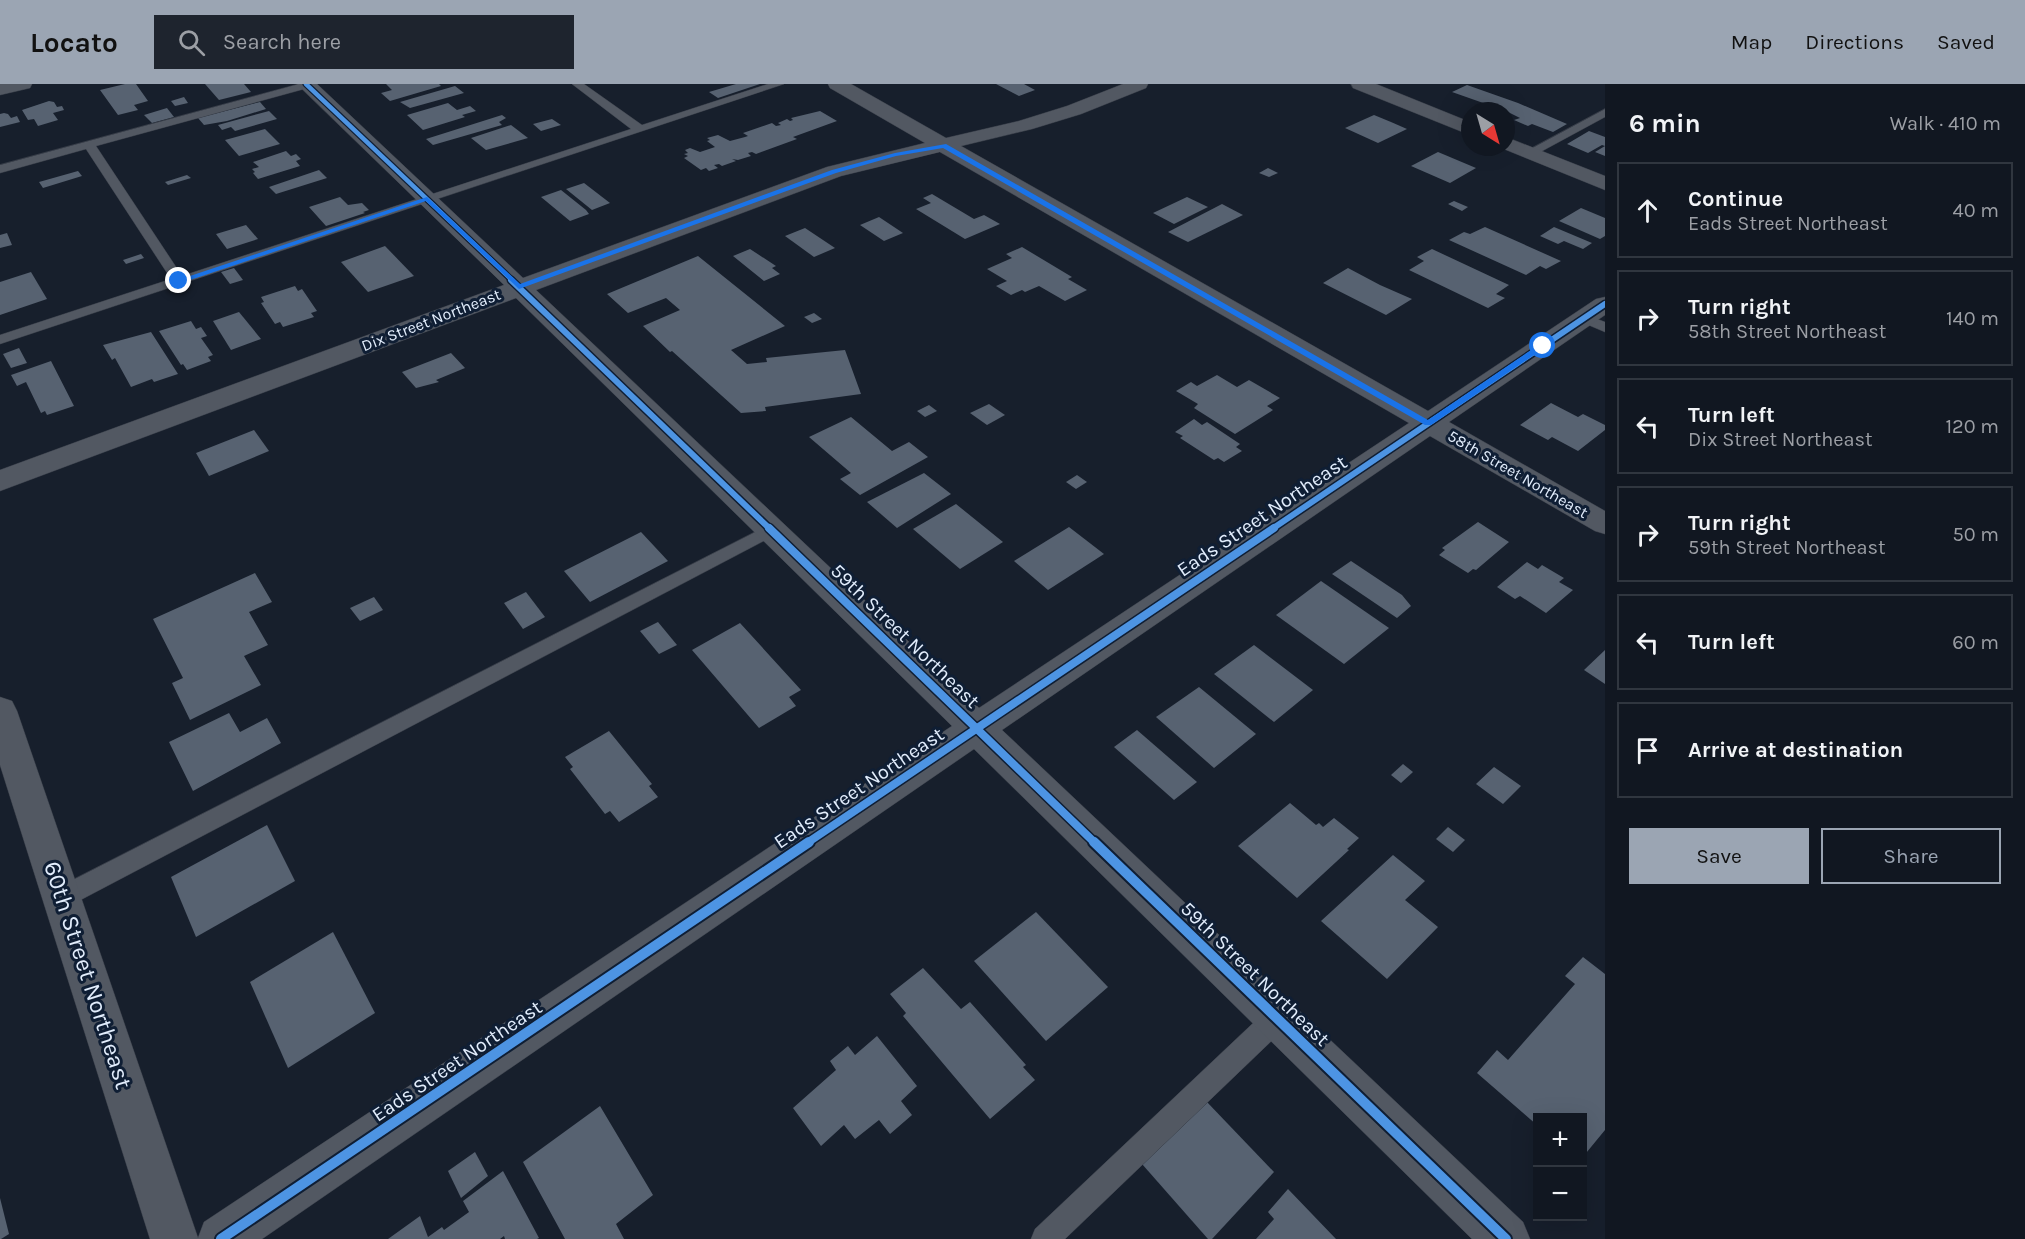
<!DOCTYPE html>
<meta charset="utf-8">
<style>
:root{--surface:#111721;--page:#1e242e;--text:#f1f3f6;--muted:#9c9fa5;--line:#30363f;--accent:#9ba5b3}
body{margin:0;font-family:Karla,sans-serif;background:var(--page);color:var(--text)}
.controls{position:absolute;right:18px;bottom:18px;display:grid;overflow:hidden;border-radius:0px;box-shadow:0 6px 24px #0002}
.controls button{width:54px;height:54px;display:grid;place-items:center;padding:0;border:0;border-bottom:2px solid var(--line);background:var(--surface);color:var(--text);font:30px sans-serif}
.compass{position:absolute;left:1461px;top:18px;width:54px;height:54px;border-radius:50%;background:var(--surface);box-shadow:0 6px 24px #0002;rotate:143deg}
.stop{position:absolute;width:18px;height:18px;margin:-14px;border:4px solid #1a73e8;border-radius:50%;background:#fff}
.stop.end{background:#1a73e8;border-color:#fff;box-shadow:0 2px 6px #0008}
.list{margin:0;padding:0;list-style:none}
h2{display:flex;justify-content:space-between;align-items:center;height:78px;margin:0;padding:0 24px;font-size:26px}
h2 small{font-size:20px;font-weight:400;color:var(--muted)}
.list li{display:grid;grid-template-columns:39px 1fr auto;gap:18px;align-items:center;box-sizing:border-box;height:96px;margin:0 12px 12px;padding:0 12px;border:2px solid var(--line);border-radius:0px}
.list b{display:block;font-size:22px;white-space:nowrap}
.list p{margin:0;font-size:20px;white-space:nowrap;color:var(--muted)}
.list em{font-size:20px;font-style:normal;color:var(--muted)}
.actions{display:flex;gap:12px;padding:18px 24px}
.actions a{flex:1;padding:14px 0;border:2px solid var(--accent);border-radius:0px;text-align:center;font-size:21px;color:var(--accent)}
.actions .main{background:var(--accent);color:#111}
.icon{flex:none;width:33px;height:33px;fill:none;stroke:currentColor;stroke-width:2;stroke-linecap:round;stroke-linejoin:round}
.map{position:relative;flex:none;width:1605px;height:1155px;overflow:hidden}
header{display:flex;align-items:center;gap:36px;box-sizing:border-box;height:84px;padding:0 30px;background:var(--accent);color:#111}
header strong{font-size:28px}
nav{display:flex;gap:33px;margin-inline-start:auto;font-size:21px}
.search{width:420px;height:54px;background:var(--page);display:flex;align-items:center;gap:15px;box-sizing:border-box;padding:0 21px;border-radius:0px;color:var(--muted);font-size:22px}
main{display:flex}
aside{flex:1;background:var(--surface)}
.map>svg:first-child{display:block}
.building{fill:#576271}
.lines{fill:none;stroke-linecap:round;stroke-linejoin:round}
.lane-casing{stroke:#353b46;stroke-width:1}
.street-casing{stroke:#353b46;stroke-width:1}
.lane{fill:#525862;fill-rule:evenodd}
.street{fill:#525862;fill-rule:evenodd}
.cycleway-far3-casing{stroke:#0f1e34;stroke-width:7}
.cycleway-far2-casing{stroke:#0f1e34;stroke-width:9}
.cycleway-far1-casing{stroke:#0f1e34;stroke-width:11}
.cycleway-casing{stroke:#0f1e34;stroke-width:14}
.cycleway-far3{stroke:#4d94e3;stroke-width:4.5}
.cycleway-far2{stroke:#4d94e3;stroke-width:6}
.cycleway-far1{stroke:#4d94e3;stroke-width:8}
.cycleway{stroke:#4d94e3;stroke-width:10}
.route{fill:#1a73e8}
.labels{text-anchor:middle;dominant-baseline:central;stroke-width:6;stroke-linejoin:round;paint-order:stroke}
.far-street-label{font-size:16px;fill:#e2edfc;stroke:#0f1e34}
.street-label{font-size:20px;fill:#e2edfc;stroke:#0f1e34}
.near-street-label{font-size:24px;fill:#e2edfc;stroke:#0f1e34}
</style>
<header>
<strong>Locato</strong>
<div class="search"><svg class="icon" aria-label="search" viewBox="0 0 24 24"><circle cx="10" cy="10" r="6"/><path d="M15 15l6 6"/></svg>Search here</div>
<nav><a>Map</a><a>Directions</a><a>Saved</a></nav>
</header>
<main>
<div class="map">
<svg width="1605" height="1155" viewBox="0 0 1605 1155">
<rect width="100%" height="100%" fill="#171f2c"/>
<g class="building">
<path d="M 125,0 L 136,0 L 148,17 L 134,21 L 138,26 L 118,31 L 100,6 Z"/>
<path d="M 205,0 L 244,0 L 251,8 L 219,16 Z"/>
<path d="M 386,0 L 439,0 L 441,2 L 390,17 L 381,9 L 392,6 Z"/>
<path d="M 736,0 L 760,0 L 718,14 L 709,8 Z"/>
<path d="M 996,0 L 1024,0 L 1035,6 L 1019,12 Z"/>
<path d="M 1467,1 L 1518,19 L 1567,40 L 1553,48 L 1532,40 L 1528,42 L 1514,36 L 1520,34 L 1506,27 L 1452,8 Z"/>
<path d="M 455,2 L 464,9 L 410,24 L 400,18 Z"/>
<path d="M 184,13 L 188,19 L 175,22 L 171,17 Z"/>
<path d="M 49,17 L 54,18 L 57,23 L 62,22 L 64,26 L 53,29 L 58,36 L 38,42 L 34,35 L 28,36 L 22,26 Z"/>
<path d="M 260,18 L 266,25 L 227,37 L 204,41 L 198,34 Z"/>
<path d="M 448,19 L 457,26 L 470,22 L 476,27 L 462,31 L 465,33 L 423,46 L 407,31 Z"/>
<path d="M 167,24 L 174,33 L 152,39 L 144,31 Z"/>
<path d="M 269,27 L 277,35 L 235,47 L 231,43 L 222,46 L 218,41 Z"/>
<path d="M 820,27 L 837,37 L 793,53 L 797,55 L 756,70 L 752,68 L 748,69 L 751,72 L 738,76 L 732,75 L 736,77 L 722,82 L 719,80 L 714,81 L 718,84 L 709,87 L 706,84 L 701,86 L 684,74 L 688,72 L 684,70 L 688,69 L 685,66 L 690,64 L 700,68 L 715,63 L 707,57 L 710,56 L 707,54 L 718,51 L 730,57 L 745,53 L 748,52 L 743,49 L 772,39 L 776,42 L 781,41 L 778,39 L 787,35 L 790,37 L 793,36 L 791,34 Z"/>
<path d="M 4,29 L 8,30 L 11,34 L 17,32 L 20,38 L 0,43 L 0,30 Z"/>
<path d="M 502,31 L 506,34 L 499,38 L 502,41 L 433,61 L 426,55 Z"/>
<path d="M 1374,31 L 1391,38 L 1407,45 L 1378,59 L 1345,44 Z"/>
<path d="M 552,35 L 561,41 L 541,47 L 533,40 Z"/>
<path d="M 511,41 L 528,54 L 486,66 L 471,54 Z"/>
<path d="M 265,45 L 280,60 L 239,72 L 225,56 Z"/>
<path d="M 1589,47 L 1605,53 L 1605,72 L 1595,68 L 1605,62 L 1602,61 L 1588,69 L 1567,60 Z"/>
<path d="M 286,67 L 291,72 L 296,70 L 301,75 L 296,77 L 300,82 L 258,95 L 253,89 L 255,88 L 252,85 L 259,83 L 253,78 Z"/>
<path d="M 1438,68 L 1476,84 L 1450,99 L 1411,82 Z"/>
<path d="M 1268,84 L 1278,89 L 1269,93 L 1259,89 Z"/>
<path d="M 319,86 L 327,94 L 276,110 L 269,103 Z"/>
<path d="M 78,87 L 82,92 L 43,104 L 39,98 Z"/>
<path d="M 187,91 L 191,94 L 168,101 L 165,98 Z"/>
<path d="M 584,99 L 610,119 L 592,126 L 566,105 Z"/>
<path d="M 561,106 L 586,126 L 589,130 L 570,137 L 541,113 Z"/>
<path d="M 932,110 L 974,135 L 984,131 L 1000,140 L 965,155 L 916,125 L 931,119 L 923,114 Z"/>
<path d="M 340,113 L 348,121 L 362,119 L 369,126 L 363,128 L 365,129 L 326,142 L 309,123 Z"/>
<path d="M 1187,113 L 1208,123 L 1174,140 L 1153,129 Z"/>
<path d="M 1454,117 L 1468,123 L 1462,127 L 1448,120 Z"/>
<path d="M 1222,120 L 1243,131 L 1188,158 L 1168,148 Z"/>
<path d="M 1581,124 L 1605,134 L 1605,152 L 1600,155 L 1559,137 Z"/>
<path d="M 879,133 L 903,149 L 884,157 L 860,141 Z"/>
<path d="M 246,141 L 258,155 L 227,165 L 216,150 Z"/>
<path d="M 1485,143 L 1561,177 L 1546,185 L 1540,182 L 1526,191 L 1449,156 L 1464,148 L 1470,150 Z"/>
<path d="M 1554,143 L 1592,159 L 1583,165 L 1564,157 L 1558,160 L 1540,152 Z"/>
<path d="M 805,144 L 835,164 L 814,173 L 785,152 Z"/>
<path d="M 7,149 L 12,161 L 0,164 L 0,151 Z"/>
<path d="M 385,162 L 414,192 L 368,208 L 341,178 Z"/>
<path d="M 1022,163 L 1072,193 L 1068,195 L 1087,206 L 1065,217 L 1039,202 L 1025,208 L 1022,206 L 1011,211 L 996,202 L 1007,197 L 987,185 L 1012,174 L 1006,170 Z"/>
<path d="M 750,165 L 776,182 L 772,184 L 780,190 L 764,197 L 733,172 Z"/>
<path d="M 1432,165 L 1509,201 L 1496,210 L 1505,214 L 1488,224 L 1409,186 L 1424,177 L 1417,173 Z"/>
<path d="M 141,170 L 144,174 L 126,180 L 123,176 Z"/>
<path d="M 698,172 L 785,242 L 731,266 L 747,280 L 767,278 L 766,274 L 845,266 L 861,310 L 765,323 L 766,327 L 741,329 L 672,267 L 670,268 L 643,242 L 680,226 L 666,214 L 628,229 L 607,210 Z"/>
<path d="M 234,184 L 243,196 L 230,200 L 221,188 Z"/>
<path d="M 1348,184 L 1380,201 L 1412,215 L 1386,231 L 1323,199 Z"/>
<path d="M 31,188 L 47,215 L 0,231 L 0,198 Z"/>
<path d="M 295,202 L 298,207 L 302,205 L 317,227 L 311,229 L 314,233 L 283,243 L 280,238 L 275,240 L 261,219 L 264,218 L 261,213 Z"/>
<path d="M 239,228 L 261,255 L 231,266 L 213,237 Z"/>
<path d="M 814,229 L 822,235 L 812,239 L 804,233 Z"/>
<path d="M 191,237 L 196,245 L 201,243 L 207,252 L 201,254 L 213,271 L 208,273 L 211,277 L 187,286 L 183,280 L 181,281 L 159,247 Z"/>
<path d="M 151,248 L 178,290 L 154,298 L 152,295 L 131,303 L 115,274 L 112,276 L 103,261 Z"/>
<path d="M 19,264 L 27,279 L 11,284 L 3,270 Z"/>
<path d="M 451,269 L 465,284 L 436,296 L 439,298 L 416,304 L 402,288 Z"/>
<path d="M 51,277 L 74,322 L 47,331 L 45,327 L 41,329 L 26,298 L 17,302 L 11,291 Z"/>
<path d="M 1217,291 L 1237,303 L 1249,296 L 1280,314 L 1267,322 L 1273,326 L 1235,350 L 1194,324 L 1198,320 L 1176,307 L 1191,298 L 1197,302 Z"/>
<path d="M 1551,319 L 1578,333 L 1583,330 L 1605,341 L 1605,346 L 1578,367 L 1552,353 L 1548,356 L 1520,341 Z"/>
<path d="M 989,320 L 1005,331 L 987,341 L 970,329 Z"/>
<path d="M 929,321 L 937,327 L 925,333 L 917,327 Z"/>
<path d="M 851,333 L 892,367 L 909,358 L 928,373 L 860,411 L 840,395 L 851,389 L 809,353 Z"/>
<path d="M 1194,335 L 1202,341 L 1207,338 L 1240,360 L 1236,363 L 1242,367 L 1224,378 L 1218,374 L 1214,376 L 1180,354 L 1183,352 L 1175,348 Z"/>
<path d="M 254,346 L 269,367 L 209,392 L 196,369 Z"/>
<path d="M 924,389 L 951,410 L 897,444 L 867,418 Z"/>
<path d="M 1077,391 L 1087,398 L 1076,405 L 1066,398 Z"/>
<path d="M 956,420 L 1003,458 L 960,485 L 913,445 Z"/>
<path d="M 1478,438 L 1509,458 L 1476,486 L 1473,485 L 1468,489 L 1439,471 L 1445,466 L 1442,464 Z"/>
<path d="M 1069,443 L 1104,470 L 1048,506 L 1014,477 Z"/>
<path d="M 641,448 L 668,477 L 590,518 L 564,487 Z"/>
<path d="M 1351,477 L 1402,511 L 1411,522 L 1397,534 L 1332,490 Z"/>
<path d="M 1527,478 L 1538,485 L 1542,481 L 1564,494 L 1559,498 L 1573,506 L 1546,529 L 1520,512 L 1515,515 L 1497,503 Z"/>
<path d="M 255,489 L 272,518 L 249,528 L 268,561 L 244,572 L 261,601 L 190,636 L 172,599 L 183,594 L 153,535 Z"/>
<path d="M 1321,497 L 1389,544 L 1344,580 L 1276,531 Z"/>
<path d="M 526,508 L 545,533 L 523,545 L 504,519 Z"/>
<path d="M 374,513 L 383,526 L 360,537 L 350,524 Z"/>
<path d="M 658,538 L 677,561 L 659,570 L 640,547 Z"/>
<path d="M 740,539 L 801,606 L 789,613 L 796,622 L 759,644 L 692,566 Z"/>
<path d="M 1254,561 L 1313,606 L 1274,638 L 1214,590 Z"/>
<path d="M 1605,566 L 1605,600 L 1584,586 Z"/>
<path d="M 1199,603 L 1256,650 L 1214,684 L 1156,633 Z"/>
<path d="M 229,629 L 240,648 L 267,634 L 281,659 L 193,707 L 169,658 Z"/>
<path d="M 1137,646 L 1197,698 L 1174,716 L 1114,663 Z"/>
<path d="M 609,647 L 652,700 L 649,702 L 658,713 L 619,738 L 610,727 L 605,730 L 570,685 L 573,683 L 565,673 Z"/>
<path d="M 1403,680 L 1413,688 L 1401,699 L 1391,691 Z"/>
<path d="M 1494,683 L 1521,702 L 1503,720 L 1476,700 Z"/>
<path d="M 1290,719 L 1316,741 L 1319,739 L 1323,743 L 1334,734 L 1359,754 L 1347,765 L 1349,766 L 1297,814 L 1238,762 Z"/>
<path d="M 267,741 L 295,797 L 196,853 L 171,793 Z"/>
<path d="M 1448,743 L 1465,756 L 1453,768 L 1436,755 Z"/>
<path d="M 1393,771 L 1425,797 L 1405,816 L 1438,843 L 1387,895 L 1321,837 Z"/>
<path d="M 1036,828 L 1108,903 L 1046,957 L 974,877 Z"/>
<path d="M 333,848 L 375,929 L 288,984 L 250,898 Z"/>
<path d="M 1583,873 L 1605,890 L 1605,1046 L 1582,1074 L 1582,1034 L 1538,1034 L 1538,1042 L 1477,989 L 1497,966 L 1508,976 L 1575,900 L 1565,892 Z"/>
<path d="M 923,884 L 961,925 L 970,918 L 1026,981 L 1023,983 L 1035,996 L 990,1035 L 903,932 L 906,929 L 890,910 Z"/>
<path d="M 877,952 L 917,1002 L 901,1017 L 912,1031 L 890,1050 L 879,1036 L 855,1055 L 844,1041 L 821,1062 L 793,1024 L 836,986 L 830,977 L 848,962 L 855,971 Z"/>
<path d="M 1206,1017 L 1274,1088 L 1212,1155 L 1208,1155 L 1142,1080 Z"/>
<path d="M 600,1022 L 653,1111 L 616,1140 L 624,1155 L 565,1155 L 523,1078 Z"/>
<path d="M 475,1068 L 488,1092 L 461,1114 L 448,1087 Z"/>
<path d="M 503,1087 L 539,1154 L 537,1155 L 505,1155 L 504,1152 L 500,1155 L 388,1155 L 420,1132 L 428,1153 L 442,1143 L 444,1146 L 469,1128 L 463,1117 Z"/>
<path d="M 1288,1105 L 1336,1155 L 1256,1155 L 1274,1135 L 1268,1128 Z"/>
<path d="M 0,1114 L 9,1150 L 1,1155 L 0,1155 Z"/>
</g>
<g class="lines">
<g class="lane-casing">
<g id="lane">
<path d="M 299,0 L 316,0 L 315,2 L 96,62 L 182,192 L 631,45 L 572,0 L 584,0 L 642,41 L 768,0 L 784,0 L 0,260 L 0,251 L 171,195 L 86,65 L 0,89 L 0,81 Z"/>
<path d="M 1605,25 L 1605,33 L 1533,72 L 1525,72 L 1523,69 Z"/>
<path d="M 1584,230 L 1605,238 L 1605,248 L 1579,237 L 1577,234 L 1579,231 Z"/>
<path d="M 771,440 L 777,442 L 780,446 L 777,450 L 71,821 L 63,824 L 55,821 L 52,813 L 55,805 Z"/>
<path d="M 1277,922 L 1286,925 L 1289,934 L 1286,943 L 1065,1155 L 1031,1155 L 1035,1145 L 1268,925 Z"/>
</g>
</g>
<g class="street-casing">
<g id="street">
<path d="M 0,0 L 32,0 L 30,4 L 0,11 Z"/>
<path d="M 297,0 L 317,0 L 523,194 L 827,83 L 925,59 L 830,4 L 828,0 L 851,0 L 946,54 L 1019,37 L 1067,22 L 1123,0 L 1148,0 L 1146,4 L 1081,30 L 1032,45 L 961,62 L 1428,327 L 1596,215 L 1605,213 L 1605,231 L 1449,338 L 1605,427 L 1605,450 L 1595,447 L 1430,352 L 1002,646 L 1523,1138 L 1530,1155 L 1472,1155 L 974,665 L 262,1155 L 150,1155 L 0,681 L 0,613 L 12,617 L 17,627 L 198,1154 L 204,1138 L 952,642 L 516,214 L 0,407 L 0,386 L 504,201 ZM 940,68 L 1409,339 L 979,624 L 536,206 L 841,92 Z"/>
<path d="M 1351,0 L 1376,0 L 1470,38 L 1470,51 L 1353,4 Z"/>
<path d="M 1506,53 L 1605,92 L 1605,106 L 1499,63 L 1506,63 Z"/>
</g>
</g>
<use href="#lane" class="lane"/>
<use href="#street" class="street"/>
<g class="cycleway-far3-casing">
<path id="cycleway-far3" d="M 306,0 L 513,197"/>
</g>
<g class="cycleway-far2-casing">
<g id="cycleway-far2">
<path d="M 511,196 L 770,445"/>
<path d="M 1272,445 L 1605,220"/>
</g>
</g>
<g class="cycleway-far1-casing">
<g id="cycleway-far1">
<path d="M 769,444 L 1095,759"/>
<path d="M 807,759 L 1274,444"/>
</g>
</g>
<g class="cycleway-casing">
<g id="cycleway">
<path d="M 1094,758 L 1506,1155"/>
<path d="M 221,1155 L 809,758"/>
</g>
</g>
<use href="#cycleway-far3" class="cycleway-far3"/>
<use href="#cycleway-far2" class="cycleway-far2"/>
<use href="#cycleway-far1" class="cycleway-far1"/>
<use href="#cycleway" class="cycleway"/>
</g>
<path class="route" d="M 946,60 L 1428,336 L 1540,260 L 1547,262 L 1431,341 L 1425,341 L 943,64 L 896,72 L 836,89 L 519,205 L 426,117 L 181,199 L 175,197 L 427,113 L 520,200 L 832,86 L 895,69 Z"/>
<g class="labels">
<g class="far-street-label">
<text transform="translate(431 236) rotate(-21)">Dix Street Northeast</text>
<text transform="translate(1518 390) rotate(30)">58th Street Northeast</text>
</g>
<g class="street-label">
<text transform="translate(1262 432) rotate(-34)">Eads Street Northeast</text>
<text transform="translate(905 552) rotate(44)">59th Street Northeast</text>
<text transform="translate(859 704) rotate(-34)">Eads Street Northeast</text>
<text transform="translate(1255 890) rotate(44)">59th Street Northeast</text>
<text transform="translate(457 977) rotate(-34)">Eads Street Northeast</text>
</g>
<g class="near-street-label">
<text transform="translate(88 891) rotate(72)">60th Street Northeast</text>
</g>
</g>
</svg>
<div class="controls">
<button>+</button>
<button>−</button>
</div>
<svg class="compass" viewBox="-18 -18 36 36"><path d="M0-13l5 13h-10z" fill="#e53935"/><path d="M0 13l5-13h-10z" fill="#9c9fa5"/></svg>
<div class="stop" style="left:1543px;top:262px"></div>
<div class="stop end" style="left:179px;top:197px"></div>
</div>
<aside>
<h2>6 min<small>Walk · 410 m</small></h2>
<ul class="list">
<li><svg class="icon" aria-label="ahead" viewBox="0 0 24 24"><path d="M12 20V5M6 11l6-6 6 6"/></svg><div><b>Continue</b><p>Eads Street Northeast</p></div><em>40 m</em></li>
<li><svg class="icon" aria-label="right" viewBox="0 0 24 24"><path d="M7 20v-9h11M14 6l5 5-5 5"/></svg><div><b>Turn right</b><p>58th Street Northeast</p></div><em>140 m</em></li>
<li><svg class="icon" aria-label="left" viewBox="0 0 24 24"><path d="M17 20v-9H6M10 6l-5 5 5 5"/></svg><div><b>Turn left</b><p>Dix Street Northeast</p></div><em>120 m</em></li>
<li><svg class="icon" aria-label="right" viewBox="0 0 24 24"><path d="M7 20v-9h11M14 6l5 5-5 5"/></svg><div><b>Turn right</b><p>59th Street Northeast</p></div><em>50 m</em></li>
<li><svg class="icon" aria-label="left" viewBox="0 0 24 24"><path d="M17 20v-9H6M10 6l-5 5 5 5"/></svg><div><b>Turn left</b></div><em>60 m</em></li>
<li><svg class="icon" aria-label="arrive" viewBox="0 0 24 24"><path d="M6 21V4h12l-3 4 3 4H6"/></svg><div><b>Arrive at destination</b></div></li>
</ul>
<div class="actions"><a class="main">Save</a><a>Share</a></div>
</aside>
</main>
